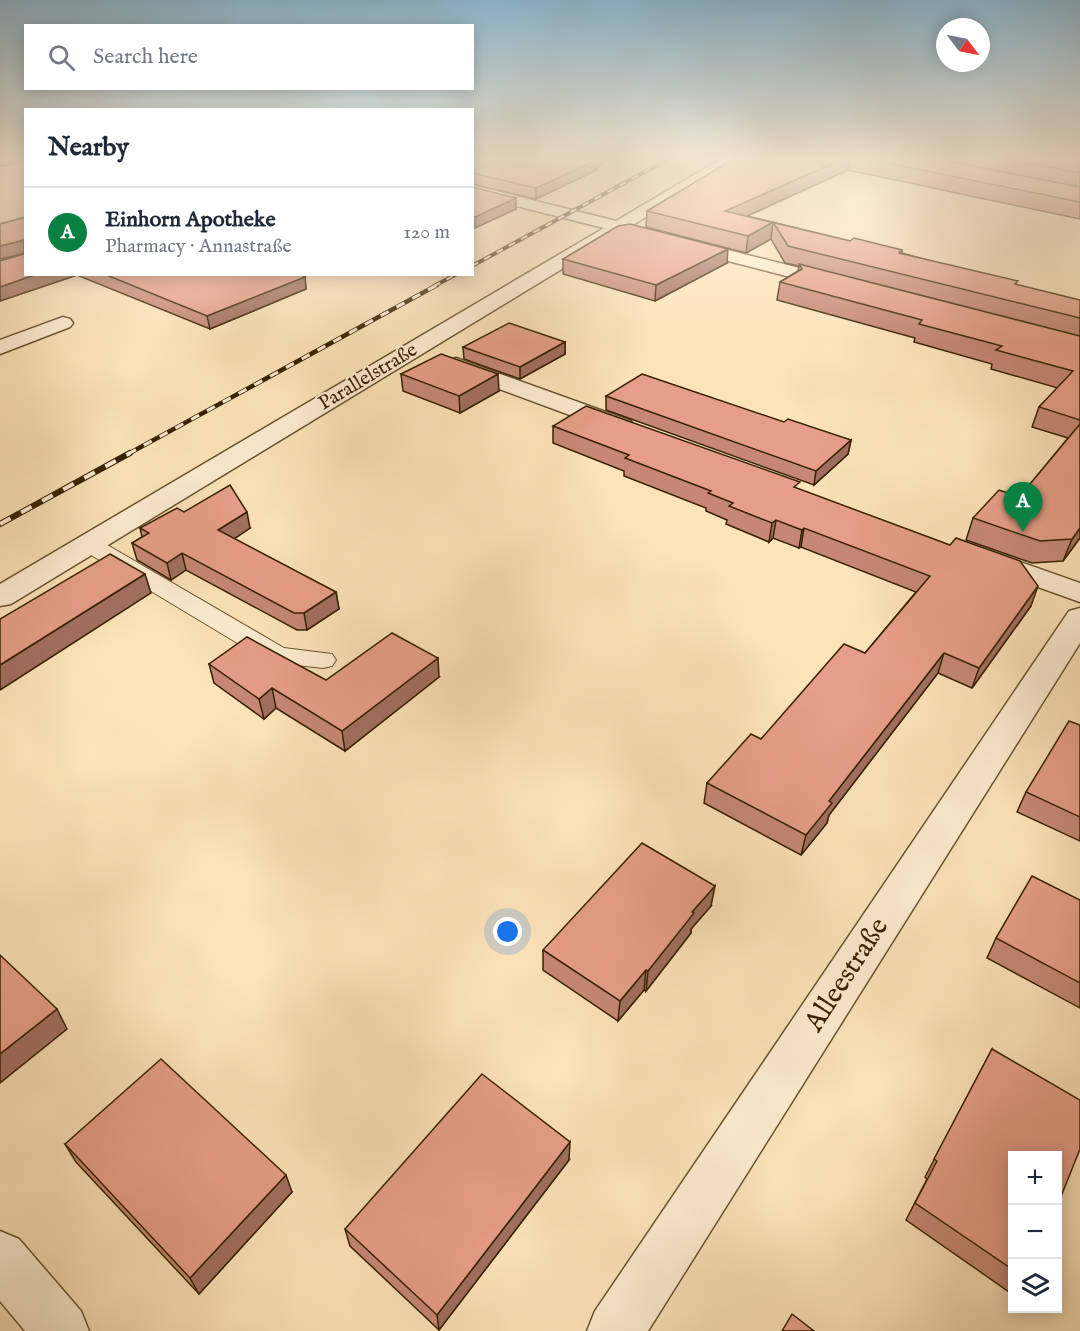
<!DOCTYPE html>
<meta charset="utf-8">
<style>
:root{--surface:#fff;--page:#f2f2f3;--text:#1f2937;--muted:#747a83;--line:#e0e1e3;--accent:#0b8043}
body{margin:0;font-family:"IM FELL English",serif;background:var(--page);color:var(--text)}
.controls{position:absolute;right:18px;bottom:18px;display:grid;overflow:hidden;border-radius:0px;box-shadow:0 3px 15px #0003}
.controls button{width:54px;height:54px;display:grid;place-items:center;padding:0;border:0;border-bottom:2px solid var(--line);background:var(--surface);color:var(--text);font:30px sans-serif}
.compass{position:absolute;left:936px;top:18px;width:54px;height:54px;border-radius:50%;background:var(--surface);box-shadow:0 3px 15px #0003;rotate:122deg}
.you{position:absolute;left:508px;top:932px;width:21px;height:21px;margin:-15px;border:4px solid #fff;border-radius:50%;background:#1a73e8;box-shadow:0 0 0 9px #1a73e833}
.badge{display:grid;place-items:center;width:39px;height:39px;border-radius:50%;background:var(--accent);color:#fff;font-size:20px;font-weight:700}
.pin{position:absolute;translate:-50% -50px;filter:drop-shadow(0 2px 3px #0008)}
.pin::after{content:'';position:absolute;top:32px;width:21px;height:18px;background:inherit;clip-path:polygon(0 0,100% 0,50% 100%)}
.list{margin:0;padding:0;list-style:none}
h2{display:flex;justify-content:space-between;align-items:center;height:78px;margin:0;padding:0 24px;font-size:26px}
h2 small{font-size:20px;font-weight:400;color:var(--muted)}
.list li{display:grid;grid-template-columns:39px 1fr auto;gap:18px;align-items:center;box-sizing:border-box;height:90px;padding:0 24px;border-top:2px solid var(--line)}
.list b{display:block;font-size:22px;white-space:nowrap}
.list p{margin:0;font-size:20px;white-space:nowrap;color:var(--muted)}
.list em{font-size:20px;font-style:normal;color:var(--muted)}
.icon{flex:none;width:33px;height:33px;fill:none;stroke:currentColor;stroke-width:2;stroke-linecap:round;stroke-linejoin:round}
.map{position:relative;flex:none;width:1080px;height:1331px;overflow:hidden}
.search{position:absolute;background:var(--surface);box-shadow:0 3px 15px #0003;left:24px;top:24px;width:450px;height:66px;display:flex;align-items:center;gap:15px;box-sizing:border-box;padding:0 21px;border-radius:0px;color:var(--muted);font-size:22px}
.panel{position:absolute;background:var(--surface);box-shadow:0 3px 15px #0003;left:24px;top:108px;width:450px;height:168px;border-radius:0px}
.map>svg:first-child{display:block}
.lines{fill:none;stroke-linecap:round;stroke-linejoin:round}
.service-casing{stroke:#68522e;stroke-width:2}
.minor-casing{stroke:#68522e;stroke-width:3}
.service{fill:#feedd2;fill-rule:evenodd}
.minor{fill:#feedd2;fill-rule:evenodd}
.rail-far2-casing{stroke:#372100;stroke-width:4}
.rail-far1-casing{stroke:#372100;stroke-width:4.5}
.rail-casing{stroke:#372100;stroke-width:6}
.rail-far2{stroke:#feedd2;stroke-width:2;stroke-dasharray:7;stroke-linecap:butt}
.rail-far1{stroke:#feedd2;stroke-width:3;stroke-dasharray:9;stroke-linecap:butt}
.rail{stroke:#feedd2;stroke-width:4;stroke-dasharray:12;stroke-linecap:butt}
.wall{fill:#c68875;stroke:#372100;stroke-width:1.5}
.shaded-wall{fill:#a16f5f;stroke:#372100;stroke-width:1.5}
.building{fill:#e69e88;stroke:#372100;stroke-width:1.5}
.labels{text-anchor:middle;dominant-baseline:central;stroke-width:4.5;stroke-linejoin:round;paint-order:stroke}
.far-street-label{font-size:20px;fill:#372100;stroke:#feedd2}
.near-street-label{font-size:28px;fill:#372100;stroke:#feedd2}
</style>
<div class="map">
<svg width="1080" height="1331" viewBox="0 0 1080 1331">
<rect width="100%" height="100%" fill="#fde3ba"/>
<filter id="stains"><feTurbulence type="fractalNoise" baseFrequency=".00333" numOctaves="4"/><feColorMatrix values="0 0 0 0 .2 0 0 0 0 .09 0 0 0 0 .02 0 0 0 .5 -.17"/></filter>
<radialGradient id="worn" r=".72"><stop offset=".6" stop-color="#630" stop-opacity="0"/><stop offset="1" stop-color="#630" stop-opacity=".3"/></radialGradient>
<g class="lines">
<g class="service-casing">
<g id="service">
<path d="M 601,157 L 615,157 L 609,160 Z"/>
<path d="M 89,537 L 97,539 L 284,648 L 332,654 L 336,660 L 332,666 L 323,668 L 269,662 L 81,549 L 78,544 L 81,539 Z"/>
</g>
</g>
<g class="minor-casing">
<g id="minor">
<path d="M 724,157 L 742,157 L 633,225 L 637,229 L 634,233 L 621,233 L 11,604 L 0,606 L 0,584 L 604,228 L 472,195 L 472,185 L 616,221 Z"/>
<path d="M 684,239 L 847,280 L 850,284 L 847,288 L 840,290 L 678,248 L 675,244 L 678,240 Z"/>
<path d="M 63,317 L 70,319 L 73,323 L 70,327 L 0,354 L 0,340 Z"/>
<path d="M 456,358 L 631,421 L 634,426 L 631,431 L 622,433 L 613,431 L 448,370 L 445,365 L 448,360 Z"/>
<path d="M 989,551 L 1080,583 L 1080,602 L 979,566 L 974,560 L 979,554 Z"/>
<path d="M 1080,608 L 1080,643 L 648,1331 L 587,1331 L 595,1311 L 1069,611 Z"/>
<path d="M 0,1231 L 19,1239 L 81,1311 L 89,1331 L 25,1331 L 0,1301 Z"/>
</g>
</g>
<use href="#service" class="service"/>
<use href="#minor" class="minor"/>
<g class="rail-far2-casing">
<g id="rail-far2">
<path d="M 472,266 L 672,157"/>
<path d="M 434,286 L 457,274"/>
</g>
</g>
<g class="rail-far1-casing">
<path id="rail-far1" d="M 128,454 L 437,285"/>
</g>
<g class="rail-casing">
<path id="rail" d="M 0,524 L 130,453"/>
</g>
<use href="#rail-far2" class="rail-far2"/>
<use href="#rail-far1" class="rail-far1"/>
<use href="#rail" class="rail"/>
</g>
<g class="wall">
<path d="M 472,157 L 605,157 L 604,161 L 595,171 L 536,199 L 472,184 Z"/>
<path d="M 737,157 L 1076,157 L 1080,158 L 1080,219 L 848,170 L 747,216 L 850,241 L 902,250 L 902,253 L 1017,285 L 1080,318 L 1080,538 L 1063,561 L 1032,563 L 966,540 L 973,518 L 1008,493 L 1026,489 L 1068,438 L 1032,427 L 1039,407 L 1058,388 L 991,369 L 992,364 L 914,342 L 915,338 L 777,300 L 780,282 L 798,271 L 799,266 L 785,263 L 771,239 L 746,253 L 646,227 L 647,211 Z"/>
<path d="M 472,187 L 516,209 L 475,228 L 472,227 Z"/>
<path d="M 26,217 L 26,274 L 299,274 L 305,277 L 306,289 L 210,329 L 77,275 L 0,301 L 0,261 L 24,254 L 24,253 L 0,259 L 0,224 Z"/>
<path d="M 563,259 L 727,263 L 655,301 L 563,274 Z"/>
<path d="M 565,342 L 565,354 L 520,379 L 464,359 L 463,347 Z"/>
<path d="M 401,374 L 499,391 L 460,413 L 403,391 Z"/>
<path d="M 606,396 L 784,422 L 851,440 L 848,454 L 814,485 L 606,410 Z"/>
<path d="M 553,426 L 798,489 L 1031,606 L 972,688 L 938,673 L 829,815 L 827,823 L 801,855 L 704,803 L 707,783 L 865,653 L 916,592 L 801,547 L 799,548 L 773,538 L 769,542 L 726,524 L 727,520 L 706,511 L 706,508 L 624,476 L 624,471 L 553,443 Z"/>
<path d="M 184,512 L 250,528 L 234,539 L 336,592 L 339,609 L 307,630 L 297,630 L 186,570 L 171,580 L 137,560 L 132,543 L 142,537 L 140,528 Z"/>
<path d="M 209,664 L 326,680 L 439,677 L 345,751 L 276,708 L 264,719 L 214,683 Z"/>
<path d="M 1080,725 L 1080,841 L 1017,812 L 1026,792 Z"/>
<path d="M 1080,900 L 1080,1008 L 987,958 L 996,938 Z"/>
<path d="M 711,906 L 691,929 L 691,933 L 646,991 L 644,990 L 618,1021 L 543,970 L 543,950 Z"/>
<path d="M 992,1049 L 1012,1155 L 1012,1294 L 906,1220 L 927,1179 L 925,1177 Z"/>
<path d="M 65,1144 L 292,1192 L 199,1294 L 76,1162 Z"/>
<path d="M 569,1160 L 439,1330 L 350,1246 L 345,1229 Z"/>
</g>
<g class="shaded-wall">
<path d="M 0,157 L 26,157 L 26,161 L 0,167 Z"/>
<path d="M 599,157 L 605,157 L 604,161 L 595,171 L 536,199 L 536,188 Z"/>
<path d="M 847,157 L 850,157 L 848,170 L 723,227 L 725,211 Z"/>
<path d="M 942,157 L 951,157 L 949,164 Z"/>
<path d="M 516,198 L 516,209 L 475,228 L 475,217 Z"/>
<path d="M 773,222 L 771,239 L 746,253 L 748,236 Z"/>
<path d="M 24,240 L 26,253 L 0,259 L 0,246 Z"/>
<path d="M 728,249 L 727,263 L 655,301 L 656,285 Z"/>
<path d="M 37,274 L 77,275 L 0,301 L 0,287 Z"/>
<path d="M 305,277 L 306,289 L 210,329 L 207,316 Z"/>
<path d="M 565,342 L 565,354 L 520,379 L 520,367 Z"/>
<path d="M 498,374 L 499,391 L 460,413 L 459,396 Z"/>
<path d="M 851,440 L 848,454 L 814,485 L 816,471 Z"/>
<path d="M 247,512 L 250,528 L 222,547 L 218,530 Z"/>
<path d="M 776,520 L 773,538 L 769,542 L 772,523 Z"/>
<path d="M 804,528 L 801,547 L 799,548 L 802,530 Z"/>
<path d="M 1080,528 L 1080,538 L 1063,561 L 1072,539 Z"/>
<path d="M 182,553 L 186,570 L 171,580 L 167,563 Z"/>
<path d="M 145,574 L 151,593 L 0,690 L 0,665 Z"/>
<path d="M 1038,586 L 1031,606 L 972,688 L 979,668 Z"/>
<path d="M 336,592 L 339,609 L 307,630 L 304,613 Z"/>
<path d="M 944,653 L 938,673 L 829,815 L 827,823 L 801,855 L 806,835 L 829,801 Z"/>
<path d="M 438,658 L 439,677 L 345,751 L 342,731 Z"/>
<path d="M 272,688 L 276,708 L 264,719 L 259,699 Z"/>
<path d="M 715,886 L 711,906 L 691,929 L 691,933 L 646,991 L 648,971 L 692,912 Z"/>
<path d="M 646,970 L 644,990 L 618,1021 L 620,1001 Z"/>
<path d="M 57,1009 L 67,1029 L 0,1083 L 0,1054 Z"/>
<path d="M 570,1142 L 569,1160 L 439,1330 L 437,1315 Z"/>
<path d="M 286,1175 L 292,1192 L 199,1294 L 190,1278 Z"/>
</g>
<g class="building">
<path d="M 472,157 L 599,157 L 595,161 L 536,188 L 472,173 Z"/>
<path d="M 737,157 L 847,157 L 725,211 L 850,241 L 854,238 L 902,250 L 899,253 L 1018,281 L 1015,284 L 1080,300 L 1080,318 L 788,246 L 773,222 L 748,236 L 647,211 Z"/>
<path d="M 858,157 L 943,157 L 947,161 L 1080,187 L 1080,202 Z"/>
<path d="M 995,157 L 1080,158 L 1080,173 Z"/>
<path d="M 472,187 L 516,198 L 475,217 L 472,216 Z"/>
<path d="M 26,217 L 26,274 L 37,274 L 0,287 L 0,261 L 24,254 L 24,240 L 0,246 L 0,224 Z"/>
<path d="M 630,224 L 728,249 L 656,285 L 563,259 L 618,226 Z"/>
<path d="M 799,264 L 1080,336 L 1080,420 L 1039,407 L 1073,371 L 996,350 L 1002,346 L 919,324 L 922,320 L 780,282 L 802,269 Z"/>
<path d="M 104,274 L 299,274 L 305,277 L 207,316 Z"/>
<path d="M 509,323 L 565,342 L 520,367 L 463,347 Z"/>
<path d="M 441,354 L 498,374 L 459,396 L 401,374 Z"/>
<path d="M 642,374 L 784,422 L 788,419 L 851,440 L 816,471 L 606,396 Z"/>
<path d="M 586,406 L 800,482 L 794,487 L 950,545 L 956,538 L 1020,561 L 1038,586 L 979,668 L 944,653 L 829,801 L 832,803 L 806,835 L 707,783 L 751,734 L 761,739 L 844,644 L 865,653 L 930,576 L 804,528 L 802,530 L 776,520 L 772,523 L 729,506 L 733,503 L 708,493 L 711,491 L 625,458 L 629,455 L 553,426 Z"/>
<path d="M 1080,424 L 1080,528 L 1072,539 L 1040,541 L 973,518 L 999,490 L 1008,493 L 1014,485 L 1026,489 Z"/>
<path d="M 230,485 L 247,512 L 218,530 L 336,592 L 304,613 L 294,613 L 182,553 L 167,563 L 132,543 L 149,533 L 140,528 L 177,508 L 184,512 Z"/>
<path d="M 110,554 L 145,574 L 0,665 L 0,619 Z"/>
<path d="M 392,633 L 438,658 L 342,731 L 272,688 L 259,699 L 209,664 L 247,637 L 326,680 Z"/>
<path d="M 1069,721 L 1080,725 L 1080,817 L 1026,792 Z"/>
<path d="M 642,843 L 715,886 L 692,912 L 694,913 L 648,971 L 646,970 L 620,1001 L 543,950 Z"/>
<path d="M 1032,876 L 1080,900 L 1080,983 L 996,938 Z"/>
<path d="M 0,955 L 57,1009 L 0,1054 Z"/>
<path d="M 992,1049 L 1080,1100 L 1080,1149 L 1058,1204 L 1058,1155 L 1012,1155 L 1012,1269 L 915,1203 L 937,1161 L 934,1159 Z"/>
<path d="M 161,1059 L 286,1175 L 190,1278 L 65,1144 Z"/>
<path d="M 482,1074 L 570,1142 L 437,1315 L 345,1229 Z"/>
<path d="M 792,1314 L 814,1331 L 782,1331 Z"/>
</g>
<linearGradient id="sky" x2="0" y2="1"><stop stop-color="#8bb8d3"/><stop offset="0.46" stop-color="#fef2e0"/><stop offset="1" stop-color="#fef2e0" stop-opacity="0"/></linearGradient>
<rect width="1080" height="343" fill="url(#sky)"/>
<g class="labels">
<g class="far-street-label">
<text transform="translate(368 377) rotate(-31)">Parallelstraße</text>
</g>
<g class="near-street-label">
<text transform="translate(847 975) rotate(-57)">Alleestraße</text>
</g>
</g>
<rect width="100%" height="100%" filter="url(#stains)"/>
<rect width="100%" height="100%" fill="url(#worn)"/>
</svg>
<div class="controls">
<button>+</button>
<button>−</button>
<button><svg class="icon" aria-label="layers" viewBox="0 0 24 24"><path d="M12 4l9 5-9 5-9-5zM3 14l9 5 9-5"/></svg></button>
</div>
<svg class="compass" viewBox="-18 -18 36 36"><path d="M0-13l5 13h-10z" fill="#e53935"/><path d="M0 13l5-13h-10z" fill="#747a83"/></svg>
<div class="you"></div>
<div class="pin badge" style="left:1023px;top:532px">A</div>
<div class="search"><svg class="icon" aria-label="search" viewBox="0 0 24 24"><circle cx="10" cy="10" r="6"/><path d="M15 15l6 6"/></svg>Search here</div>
<section class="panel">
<h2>Nearby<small></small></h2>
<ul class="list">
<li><span class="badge">A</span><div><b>Einhorn Apotheke</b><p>Pharmacy · Annastraße</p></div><em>120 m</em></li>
</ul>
</section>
</div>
